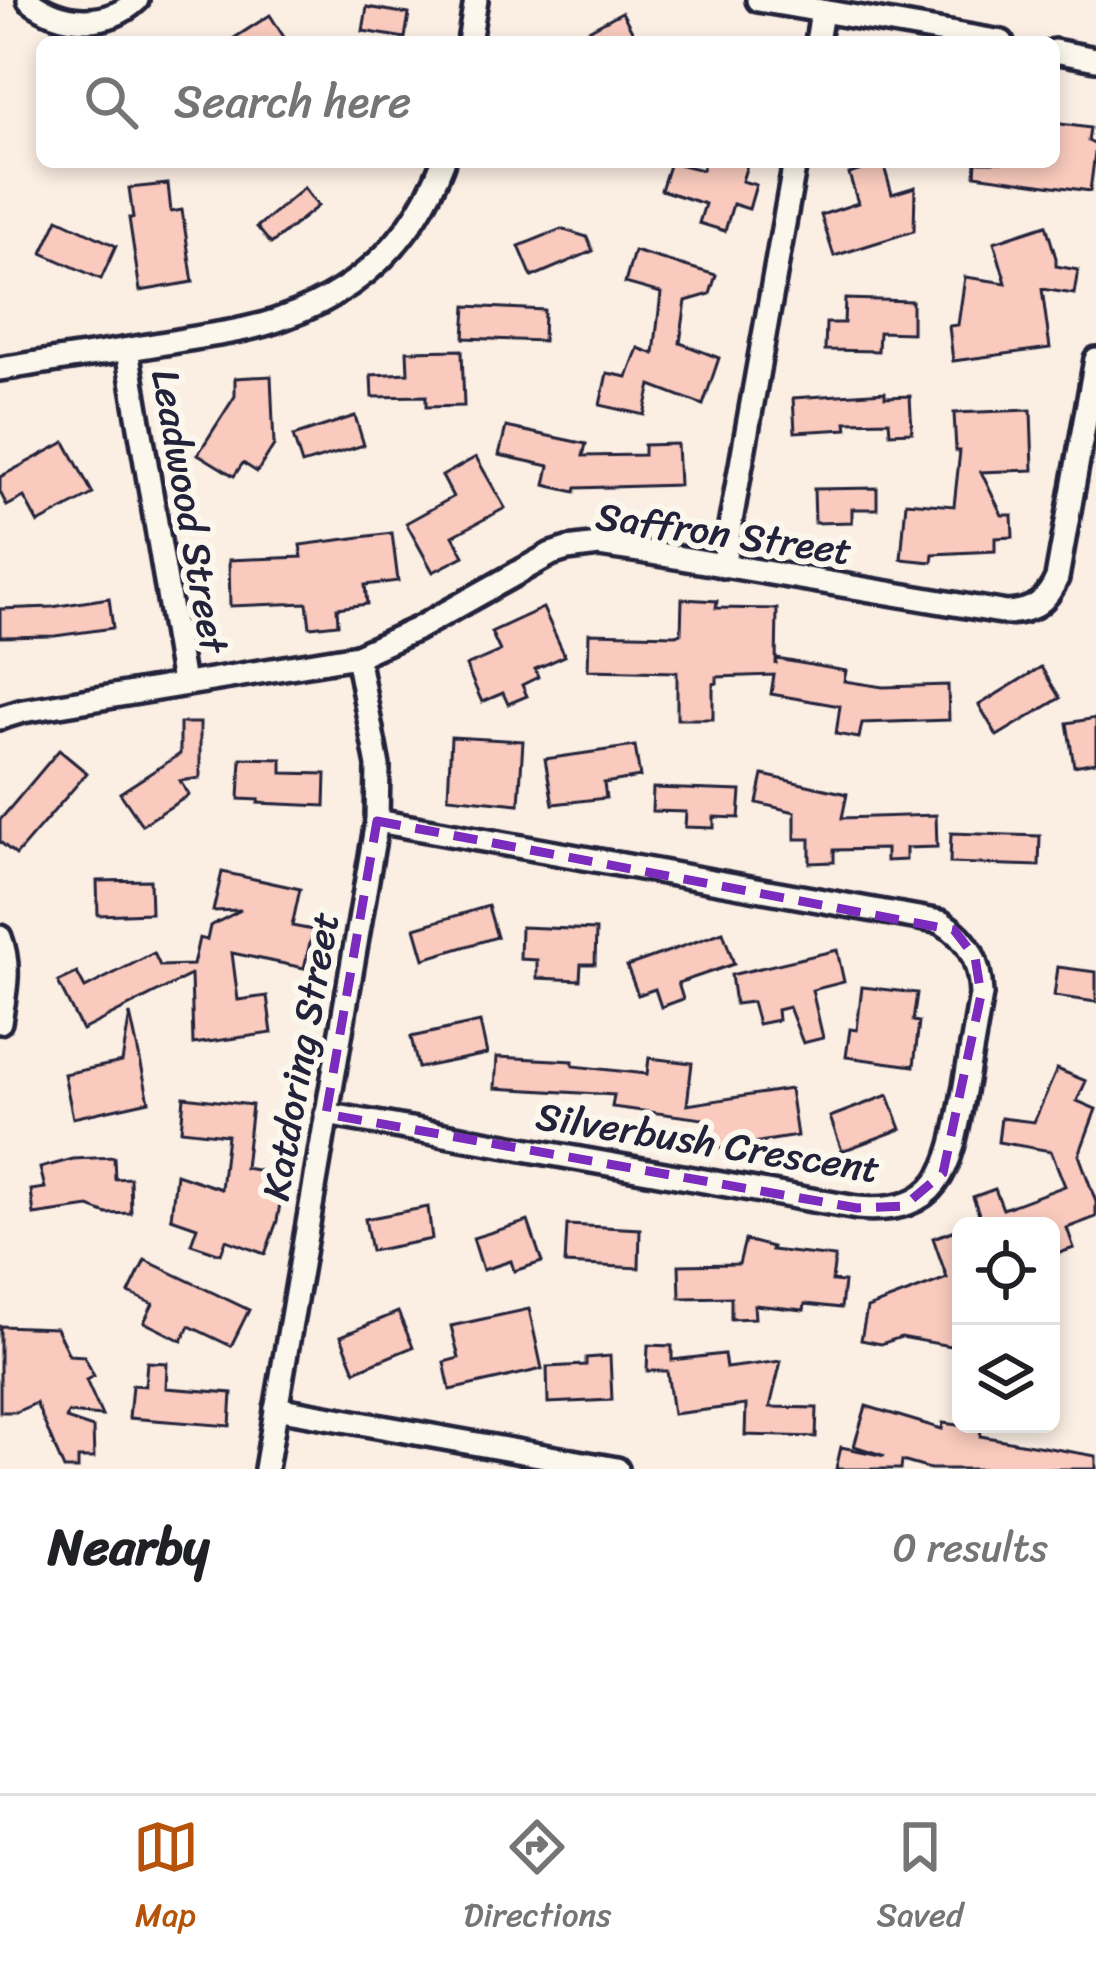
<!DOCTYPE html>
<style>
:root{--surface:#fff;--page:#f2f2f2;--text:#202124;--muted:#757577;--line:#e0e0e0;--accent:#b45309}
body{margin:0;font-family:Sriracha,sans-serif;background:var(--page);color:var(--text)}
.controls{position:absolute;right:36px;bottom:36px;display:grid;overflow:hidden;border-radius:18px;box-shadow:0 6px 18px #0003}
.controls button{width:108px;height:108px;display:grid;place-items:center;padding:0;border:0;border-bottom:3px solid var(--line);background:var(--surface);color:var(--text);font:60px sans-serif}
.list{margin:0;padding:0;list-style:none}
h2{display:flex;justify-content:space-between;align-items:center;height:156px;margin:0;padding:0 48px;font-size:51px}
h2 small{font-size:39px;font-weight:400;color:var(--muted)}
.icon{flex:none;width:66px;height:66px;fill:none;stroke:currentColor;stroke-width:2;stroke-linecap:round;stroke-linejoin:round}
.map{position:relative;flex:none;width:1096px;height:1469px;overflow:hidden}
.search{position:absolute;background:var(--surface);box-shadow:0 6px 18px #0003;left:36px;right:36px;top:36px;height:132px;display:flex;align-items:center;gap:30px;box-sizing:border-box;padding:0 42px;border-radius:18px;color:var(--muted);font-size:45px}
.sheet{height:324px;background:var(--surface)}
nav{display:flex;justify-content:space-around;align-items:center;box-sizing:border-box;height:168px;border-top:3px solid var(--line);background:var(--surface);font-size:33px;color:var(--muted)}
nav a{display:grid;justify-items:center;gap:6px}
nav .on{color:var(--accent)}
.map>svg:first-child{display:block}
.building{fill:#f9cabd;stroke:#22223b;stroke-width:3}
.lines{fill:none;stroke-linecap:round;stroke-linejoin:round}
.minor-casing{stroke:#22223b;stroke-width:30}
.minor{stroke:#fbf7ec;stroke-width:21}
.marked{fill:none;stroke:#7b2cbf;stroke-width:9;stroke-dasharray:24 15;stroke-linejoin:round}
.labels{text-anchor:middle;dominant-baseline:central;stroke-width:12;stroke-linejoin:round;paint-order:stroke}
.street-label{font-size:39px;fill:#22223b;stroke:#fbf7ec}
</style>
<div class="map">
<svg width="1096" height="1469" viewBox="0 0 1096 1469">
<rect width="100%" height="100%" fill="#fbeee3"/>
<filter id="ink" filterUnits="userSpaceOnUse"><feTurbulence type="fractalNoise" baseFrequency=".00833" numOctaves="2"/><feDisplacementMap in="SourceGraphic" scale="24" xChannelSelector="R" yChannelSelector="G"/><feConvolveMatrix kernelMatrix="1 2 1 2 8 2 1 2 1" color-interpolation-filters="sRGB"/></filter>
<g filter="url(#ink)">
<g class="building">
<path d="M 367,7 L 409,14 L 405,38 L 363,31 Z"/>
<path d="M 622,12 L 638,42 L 566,42 Z"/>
<path d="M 270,15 L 287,42 L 228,42 Z"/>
<path d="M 1054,123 L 1090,128 L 1088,141 L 1096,145 L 1090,191 L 975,175 L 976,162 L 1054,162 Z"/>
<path d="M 670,162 L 702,170 L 704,162 L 748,162 L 742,181 L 756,185 L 749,209 L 733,204 L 725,231 L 699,223 L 705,204 L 661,190 Z"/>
<path d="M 883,163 L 892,194 L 915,187 L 914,231 L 834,256 L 821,215 L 858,203 L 849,174 Z"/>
<path d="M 168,184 L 171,212 L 182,210 L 193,282 L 140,291 L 129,218 L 133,218 L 129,188 Z"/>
<path d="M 304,188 L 318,206 L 271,244 L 257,227 Z"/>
<path d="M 58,219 L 116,246 L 101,279 L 42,253 Z"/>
<path d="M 1046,225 L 1056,258 L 1056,266 L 1078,270 L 1074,294 L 1042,289 L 1050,348 L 953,361 L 949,326 L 958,325 L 965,277 L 1006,283 L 994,242 Z"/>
<path d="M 561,229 L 587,237 L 593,251 L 532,277 L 519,246 Z"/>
<path d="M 634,251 L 716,275 L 710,294 L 686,301 L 680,343 L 719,358 L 703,405 L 651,385 L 644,415 L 600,405 L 607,373 L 627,377 L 638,348 L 654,354 L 661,293 L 625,283 Z"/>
<path d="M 845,299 L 912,301 L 912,333 L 879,332 L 878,351 L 825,350 L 826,323 L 844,323 Z"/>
<path d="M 466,306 L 544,310 L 543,341 L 464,338 Z"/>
<path d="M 462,350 L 464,406 L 426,407 L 426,396 L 372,397 L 371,375 L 408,373 L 407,351 Z"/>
<path d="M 271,376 L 274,445 L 257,472 L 243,463 L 234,476 L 198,454 L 235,396 L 235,378 Z"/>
<path d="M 885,392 L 885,397 L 910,396 L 912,432 L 890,433 L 889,421 L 846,422 L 847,429 L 795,432 L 793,398 Z"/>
<path d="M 1031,410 L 1033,470 L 981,472 L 1002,515 L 1012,515 L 1013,537 L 995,538 L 995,551 L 933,554 L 932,562 L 901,559 L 906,502 L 954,506 L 960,451 L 956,451 L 954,413 Z"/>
<path d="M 355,416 L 364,445 L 302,464 L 293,436 Z"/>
<path d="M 506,427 L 586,444 L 583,456 L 644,455 L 644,445 L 677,444 L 679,485 L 576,488 L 575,492 L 545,485 L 549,466 L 499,455 Z"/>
<path d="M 65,442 L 93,494 L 38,523 L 24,497 L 7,506 L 0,492 L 0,477 Z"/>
<path d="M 476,457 L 505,508 L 453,536 L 464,556 L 433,572 L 406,523 L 453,497 L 442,476 Z"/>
<path d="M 877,488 L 877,509 L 852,509 L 852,522 L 815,523 L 814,489 Z"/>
<path d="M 392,533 L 398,581 L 365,585 L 367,604 L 337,608 L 338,624 L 310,627 L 307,603 L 230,606 L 229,560 L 302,557 L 300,545 Z"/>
<path d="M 109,598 L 113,628 L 55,636 L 0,637 L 0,609 L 52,607 Z"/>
<path d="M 682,599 L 717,601 L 716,608 L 777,609 L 776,665 L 777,659 L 846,671 L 844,681 L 883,687 L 948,685 L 949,720 L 862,723 L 859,738 L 836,734 L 840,706 L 771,694 L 774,675 L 717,677 L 717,683 L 713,684 L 713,719 L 677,719 L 677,672 L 588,670 L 589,633 L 676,635 L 681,633 Z"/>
<path d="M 543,608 L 565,656 L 535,669 L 538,677 L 522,685 L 527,696 L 508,704 L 503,693 L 482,702 L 466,666 L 500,651 L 491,632 Z"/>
<path d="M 1041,667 L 1060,698 L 997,736 L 979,705 Z"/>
<path d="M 1096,718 L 1096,762 L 1074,766 L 1067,723 Z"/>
<path d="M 180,723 L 200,723 L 200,778 L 180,781 L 189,795 L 142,825 L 120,793 L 180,754 Z"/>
<path d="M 451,737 L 523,741 L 519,804 L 448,797 Z"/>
<path d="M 635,746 L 640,777 L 604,783 L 606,798 L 553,804 L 545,759 Z"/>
<path d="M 59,750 L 87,773 L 16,855 L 0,842 L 0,820 Z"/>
<path d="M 241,758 L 282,759 L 282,773 L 326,774 L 325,806 L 258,803 L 259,800 L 239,799 Z"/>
<path d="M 763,775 L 847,794 L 842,818 L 936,815 L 937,847 L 906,848 L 906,860 L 886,861 L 886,849 L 834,850 L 834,862 L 810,863 L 810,839 L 795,839 L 795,812 L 757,803 Z"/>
<path d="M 653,788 L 741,791 L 739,818 L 714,817 L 714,828 L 685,827 L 686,812 L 652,811 Z"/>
<path d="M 951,833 L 1040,836 L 1039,866 L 950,863 Z"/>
<path d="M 222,872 L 300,889 L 292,926 L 313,930 L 304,968 L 232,953 L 238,1000 L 267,996 L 272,1033 L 193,1044 L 191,975 L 82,1030 L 58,982 L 77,973 L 85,988 L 154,953 L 160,966 L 193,965 L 199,938 L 207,940 L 210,926 L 241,910 L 213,911 Z"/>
<path d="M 150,880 L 151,913 L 98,915 L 97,881 Z"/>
<path d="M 488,906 L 497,937 L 424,959 L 415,928 Z"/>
<path d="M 521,927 L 596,930 L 595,964 L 581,964 L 580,980 L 537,978 L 537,960 L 520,959 Z"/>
<path d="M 723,932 L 734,964 L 678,983 L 683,999 L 661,1007 L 655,989 L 638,995 L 627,966 Z"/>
<path d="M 837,950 L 844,982 L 812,990 L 823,1038 L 803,1043 L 789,1007 L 777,1010 L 778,1020 L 758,1024 L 752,1002 L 735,1004 L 731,975 Z"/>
<path d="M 1058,967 L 1096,972 L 1096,1002 L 1054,996 Z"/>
<path d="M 862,987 L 917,993 L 913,1021 L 919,1022 L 914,1066 L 846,1057 L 850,1029 L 857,1030 Z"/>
<path d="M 130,1014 L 149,1101 L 73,1118 L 64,1074 L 122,1062 Z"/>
<path d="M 480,1022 L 487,1054 L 418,1068 L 411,1037 Z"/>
<path d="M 497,1057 L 573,1061 L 573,1066 L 647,1074 L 649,1058 L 692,1063 L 687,1105 L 790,1089 L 797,1136 L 715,1149 L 711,1120 L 612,1107 L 614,1095 L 495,1088 Z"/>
<path d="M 1057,1069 L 1086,1081 L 1077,1101 L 1096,1109 L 1079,1155 L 1096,1202 L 1096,1217 L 1067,1228 L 1074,1248 L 1051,1256 L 1051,1226 L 963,1226 L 962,1224 L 980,1217 L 973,1197 L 995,1189 L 1003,1209 L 1065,1186 L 1051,1151 L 998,1142 L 1001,1118 L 1034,1122 Z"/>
<path d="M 888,1095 L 901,1129 L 842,1151 L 830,1117 Z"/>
<path d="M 184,1097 L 252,1105 L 245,1168 L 285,1175 L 277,1221 L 265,1254 L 226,1240 L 221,1254 L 191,1244 L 197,1227 L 171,1218 L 176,1174 L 221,1189 L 227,1135 L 181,1130 Z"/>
<path d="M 114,1157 L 115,1179 L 130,1178 L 131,1213 L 107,1214 L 89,1207 L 34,1215 L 31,1190 L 45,1188 L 40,1168 L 73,1159 Z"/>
<path d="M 428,1207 L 432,1239 L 371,1251 L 365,1219 Z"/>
<path d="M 528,1221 L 542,1262 L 514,1271 L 511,1261 L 483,1270 L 473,1238 Z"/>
<path d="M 567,1225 L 640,1229 L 639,1268 L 565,1264 Z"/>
<path d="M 961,1228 L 961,1348 L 901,1337 L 881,1344 L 861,1340 L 867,1308 L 947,1278 L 933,1238 Z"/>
<path d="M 745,1240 L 772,1247 L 771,1250 L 835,1257 L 832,1281 L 844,1282 L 841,1308 L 805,1304 L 804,1310 L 754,1305 L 755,1318 L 731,1319 L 731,1297 L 680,1298 L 679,1265 L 739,1264 Z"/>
<path d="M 145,1260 L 249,1310 L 231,1346 L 189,1326 L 182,1341 L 144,1322 L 153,1304 L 129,1293 Z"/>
<path d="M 529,1309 L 542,1369 L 450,1390 L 444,1362 L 459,1358 L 451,1326 Z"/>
<path d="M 398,1312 L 413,1347 L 355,1371 L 341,1336 Z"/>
<path d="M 0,1326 L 56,1328 L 69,1355 L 84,1356 L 94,1376 L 86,1380 L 102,1416 L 68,1413 L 66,1419 L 93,1428 L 94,1458 L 78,1458 L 78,1469 L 64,1469 L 36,1403 L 16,1412 L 0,1412 Z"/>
<path d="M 648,1345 L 672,1346 L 672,1360 L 724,1354 L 726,1368 L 781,1361 L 770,1407 L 817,1408 L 816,1437 L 745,1435 L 746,1405 L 673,1414 L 667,1371 L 647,1371 Z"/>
<path d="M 610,1356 L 612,1400 L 548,1403 L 547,1367 L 586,1365 L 586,1358 Z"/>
<path d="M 147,1362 L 167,1363 L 166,1388 L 232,1393 L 230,1426 L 129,1418 L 132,1385 L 145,1386 Z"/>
<path d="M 866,1406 L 942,1429 L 943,1423 L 957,1425 L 982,1424 L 980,1436 L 1096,1456 L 1096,1469 L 930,1469 L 902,1461 L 901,1469 L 836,1469 L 841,1447 L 885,1456 L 854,1446 Z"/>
</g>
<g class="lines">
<g class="minor-casing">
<g id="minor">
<path d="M 29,0 C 60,24 106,29 137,0"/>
<path d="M 758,0 L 1002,42"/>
<path d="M 469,42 L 476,0"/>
<path d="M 817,42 L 822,12"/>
<path d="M 1054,51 L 1096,59"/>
<path d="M 127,350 L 183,683"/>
<path d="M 0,369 C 61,359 122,351 183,340 C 216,334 252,330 283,318 C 361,291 414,238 443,162"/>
<path d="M 723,566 L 795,162"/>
<path d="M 0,718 L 23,711 L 357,656 L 417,629 L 551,554 L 567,549 L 599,545 L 640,551 L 1007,613 C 1033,612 1047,601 1057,578 L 1096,359"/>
<path d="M 0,937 C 11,966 5,992 0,1022"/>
<path d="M 326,1114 L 857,1208 C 942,1215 950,1167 963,1097 C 969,1063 975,1029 981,995 C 980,962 969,939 941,922 L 377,821"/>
<path d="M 276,1408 L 617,1469"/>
<path d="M 266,1469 L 377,821 L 378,766 L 357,656"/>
</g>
</g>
<use href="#minor" class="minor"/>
</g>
</g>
<path class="marked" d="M 377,821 L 954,930 L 975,957 L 981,995 L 943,1173 L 904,1206 L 857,1208 L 326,1114 Z"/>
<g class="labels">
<g class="street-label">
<text transform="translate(190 511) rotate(80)">Leadwood Street</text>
<text transform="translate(724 533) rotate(8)">Saffron Street</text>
<text transform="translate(300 1056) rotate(-80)">Katdoring Street</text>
<text transform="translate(708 1142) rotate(9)">Silverbush Crescent</text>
</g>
</g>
</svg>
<div class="controls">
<button><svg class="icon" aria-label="locate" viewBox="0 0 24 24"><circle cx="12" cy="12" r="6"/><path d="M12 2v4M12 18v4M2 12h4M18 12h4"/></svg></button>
<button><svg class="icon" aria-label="layers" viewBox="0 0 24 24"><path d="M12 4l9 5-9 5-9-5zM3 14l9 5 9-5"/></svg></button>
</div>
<div class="search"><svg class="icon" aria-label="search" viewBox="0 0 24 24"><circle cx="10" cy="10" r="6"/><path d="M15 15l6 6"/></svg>Search here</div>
</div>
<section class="sheet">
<h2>Nearby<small>0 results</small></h2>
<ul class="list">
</ul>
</section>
<nav>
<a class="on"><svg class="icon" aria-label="map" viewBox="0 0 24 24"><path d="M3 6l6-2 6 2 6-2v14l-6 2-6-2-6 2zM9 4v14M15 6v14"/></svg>Map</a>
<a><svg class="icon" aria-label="directions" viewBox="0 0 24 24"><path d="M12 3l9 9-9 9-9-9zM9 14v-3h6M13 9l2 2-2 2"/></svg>Directions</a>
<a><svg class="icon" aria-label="saved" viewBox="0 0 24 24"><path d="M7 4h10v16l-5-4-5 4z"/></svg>Saved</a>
</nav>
